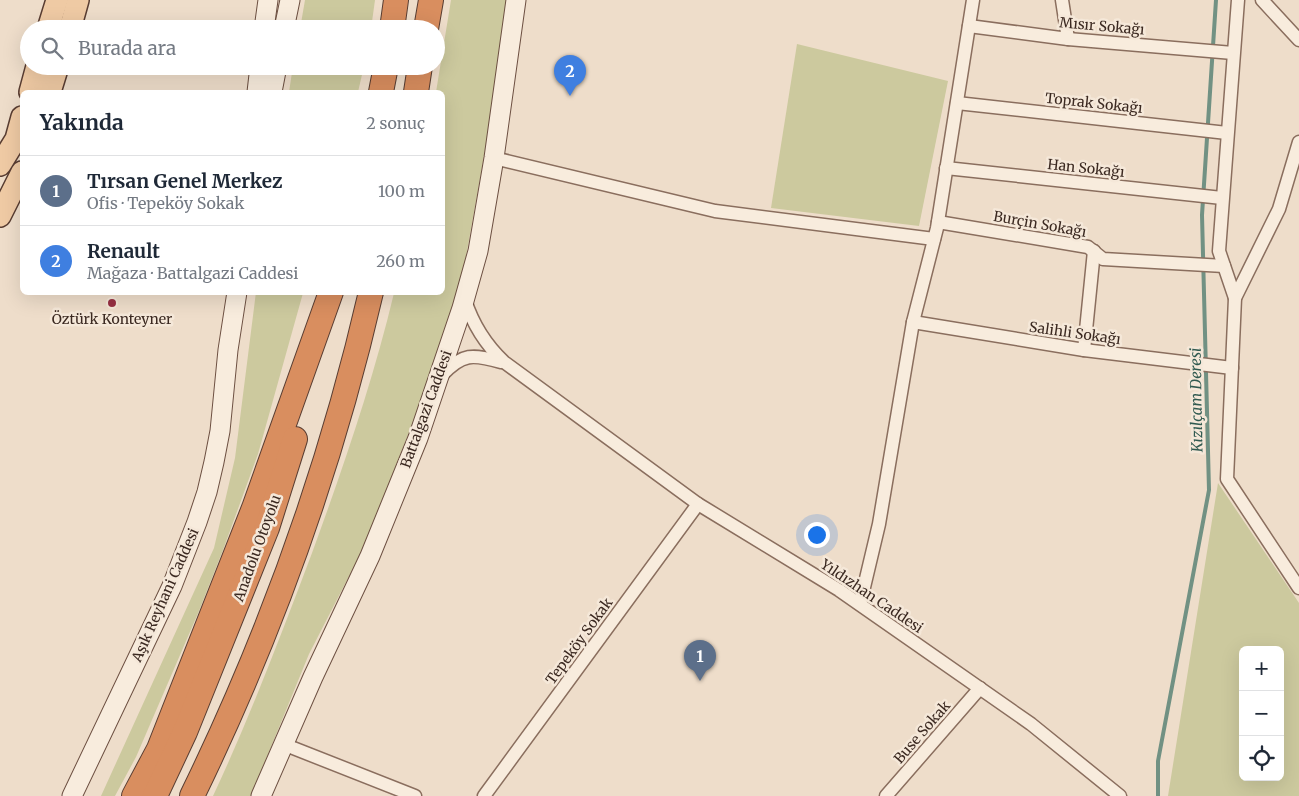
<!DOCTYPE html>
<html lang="tr">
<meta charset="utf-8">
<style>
:root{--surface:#fff;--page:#f6f6f7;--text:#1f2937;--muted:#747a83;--line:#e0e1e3;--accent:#b45309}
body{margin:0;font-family:Merriweather,serif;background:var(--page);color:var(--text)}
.controls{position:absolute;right:15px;bottom:15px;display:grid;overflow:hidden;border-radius:8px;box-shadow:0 5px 20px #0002}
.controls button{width:45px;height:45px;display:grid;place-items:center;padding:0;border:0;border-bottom:1px solid var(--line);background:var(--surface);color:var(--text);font:25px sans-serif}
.you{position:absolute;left:816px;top:534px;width:18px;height:18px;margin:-12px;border:4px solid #fff;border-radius:50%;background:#1a73e8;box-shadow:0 0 0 8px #1a73e833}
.badge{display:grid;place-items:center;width:32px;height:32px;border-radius:50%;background:var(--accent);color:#fff;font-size:16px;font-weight:700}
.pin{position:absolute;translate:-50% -41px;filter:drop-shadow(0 1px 2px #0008)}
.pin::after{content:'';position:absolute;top:26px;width:18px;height:15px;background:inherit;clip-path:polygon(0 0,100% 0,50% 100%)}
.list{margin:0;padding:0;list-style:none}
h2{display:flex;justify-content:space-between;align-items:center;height:65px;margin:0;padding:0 20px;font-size:21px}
h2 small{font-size:16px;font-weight:400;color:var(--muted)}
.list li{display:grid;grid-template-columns:32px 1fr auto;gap:15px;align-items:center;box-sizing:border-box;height:70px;padding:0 20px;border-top:1px solid var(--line)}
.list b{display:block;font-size:19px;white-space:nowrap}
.list p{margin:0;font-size:16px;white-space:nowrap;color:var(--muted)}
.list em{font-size:16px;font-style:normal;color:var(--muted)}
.icon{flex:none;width:28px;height:28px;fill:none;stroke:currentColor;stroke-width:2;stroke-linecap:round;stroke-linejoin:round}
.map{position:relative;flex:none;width:1299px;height:796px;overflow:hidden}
.search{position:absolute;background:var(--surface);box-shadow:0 5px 20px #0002;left:20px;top:20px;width:425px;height:55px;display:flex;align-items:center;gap:12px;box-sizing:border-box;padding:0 18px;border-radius:28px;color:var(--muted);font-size:19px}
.panel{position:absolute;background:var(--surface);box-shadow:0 5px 20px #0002;left:20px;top:90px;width:425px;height:205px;border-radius:8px}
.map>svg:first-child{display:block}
.green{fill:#ccc99e;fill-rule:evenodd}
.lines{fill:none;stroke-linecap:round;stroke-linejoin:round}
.stream{stroke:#719183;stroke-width:4}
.street-casing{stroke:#8a6e5e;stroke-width:15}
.secondary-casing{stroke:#6c4f41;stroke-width:21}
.primary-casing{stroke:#593d32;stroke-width:24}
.highway-casing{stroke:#593d32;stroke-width:26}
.street{stroke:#f8ecdd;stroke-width:12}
.secondary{stroke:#f8ecdd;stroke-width:19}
.primary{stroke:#efcaa4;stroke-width:21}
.highway{stroke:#d98e5f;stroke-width:24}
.poi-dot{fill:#983043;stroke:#f5e8d9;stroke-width:2}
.labels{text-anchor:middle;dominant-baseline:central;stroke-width:5;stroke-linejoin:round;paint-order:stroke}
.street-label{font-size:14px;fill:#3b2921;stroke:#f5e8d9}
.poi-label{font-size:14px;fill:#3b2921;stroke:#f5e8d9}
.water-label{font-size:15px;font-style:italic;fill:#315a50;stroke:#f5e8d9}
</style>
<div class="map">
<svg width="1299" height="796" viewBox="0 0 1299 796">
<rect width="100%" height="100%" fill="#eeddca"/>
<g class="green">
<path d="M 305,0 L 375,0 L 371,29 L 300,29 Z"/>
<path d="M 451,0 L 509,0 L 484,156 L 461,285 L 417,412 L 363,549 L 309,654 L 251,796 L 213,796 C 250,717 281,635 312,553 C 343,468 373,381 394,293 L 442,292 L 442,92 L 436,92 Z"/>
<path d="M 797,44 L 948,81 L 919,226 L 771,208 Z"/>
<path d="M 293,66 L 364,66 L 358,92 L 289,92 Z"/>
<path d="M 256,292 L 303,293 L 258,454 L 223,550 L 199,611 L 136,757 L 115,796 L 101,796 L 214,548 L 235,458 Z"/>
<path d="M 1218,483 L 1299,603 L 1299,796 L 1168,796 ZM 1243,650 L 1280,650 L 1280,777 L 1243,777 Z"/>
</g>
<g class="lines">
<path class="stream" d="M 1158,796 L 1158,761 L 1209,490 L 1202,215 L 1216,0"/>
<g class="street-casing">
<g id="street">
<path d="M 1062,0 L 1068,39"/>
<path d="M 1262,0 L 1299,40"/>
<path d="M 969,26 L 1068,39 L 1233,53"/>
<path d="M 957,103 L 1227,133"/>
<path d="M 1299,142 L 1279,209 L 1235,298 L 1227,479 L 1299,588"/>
<path d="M 494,158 L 715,211 L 934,239"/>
<path d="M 946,168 L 1222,198"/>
<path d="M 938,222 L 1088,247 L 1103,259 L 1224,266"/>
<path d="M 1235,298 L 1219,251 L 1238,0"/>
<path d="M 465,300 C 473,325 485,344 504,362 L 698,504 L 839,590 L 1031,724 L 1120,796"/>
<path d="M 913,322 L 1084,350 L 1232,368"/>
<path d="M 1084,350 L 1094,251"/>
<path d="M 442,375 C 462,353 473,354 501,362"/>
<path d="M 860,604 L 879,524 L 913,322 L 937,228 L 973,0"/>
<path d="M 283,744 L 415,796"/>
<path d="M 484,796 L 698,504"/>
<path d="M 886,796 L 980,688"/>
</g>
</g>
<g class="secondary-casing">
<g id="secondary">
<path d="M 264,29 L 268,0"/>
<path d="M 284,29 L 290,0"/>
<path d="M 257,92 L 260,66"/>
<path d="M 272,92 L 277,66"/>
<path d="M 72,796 L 172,586 L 197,522 L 207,492 L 214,462 L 220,431 L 228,350 L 237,292"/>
<path d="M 261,796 L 313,677 L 370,556 L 418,438 L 462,308 L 478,251 L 494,158 L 516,0"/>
</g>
</g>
<g class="primary-casing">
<g id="primary">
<path d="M 48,29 L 57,0"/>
<path d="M 70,29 L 78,0"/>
<path d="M 30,92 L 37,66"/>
<path d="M 50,92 L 58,66"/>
<path d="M 0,165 L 16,139 L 22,117"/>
<path d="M 0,216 L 22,172"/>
</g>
</g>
<g class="highway-casing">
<g id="highway">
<path d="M 392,29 L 396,0"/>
<path d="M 426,29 L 431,0"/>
<path d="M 381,92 L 386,66"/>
<path d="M 416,92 L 420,66"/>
<path d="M 134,796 L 159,749 L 254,508 L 331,292"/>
<path d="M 155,796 L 185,732 L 267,528 L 295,439"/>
<path d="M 192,796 C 270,636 331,466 371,292"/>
</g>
</g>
<use href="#street" class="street"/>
<use href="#secondary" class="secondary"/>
<use href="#primary" class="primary"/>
<use href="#highway" class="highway"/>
</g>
<circle class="poi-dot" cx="112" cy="303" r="5"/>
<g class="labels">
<g class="street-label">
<text transform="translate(1102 26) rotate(5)">Mısır Sokağı</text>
<text transform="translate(1094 103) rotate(6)">Toprak Sokağı</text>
<text transform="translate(1086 168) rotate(6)">Han Sokağı</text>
<text transform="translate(1040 224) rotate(10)">Burçin Sokağı</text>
<text transform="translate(1075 333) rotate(8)">Salihli Sokağı</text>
<text transform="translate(426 409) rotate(-70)">Battalgazi Caddesi</text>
<text transform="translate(257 548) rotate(-70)">Anadolu Otoyolu</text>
<text transform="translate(165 595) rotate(-66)">Aşık Reyhani Caddesi</text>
<text transform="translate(872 596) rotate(34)">Yıldızhan Caddesi</text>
<text transform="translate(579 641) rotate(-54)">Tepeköy Sokak</text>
<text transform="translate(922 732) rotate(-49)">Buse Sokak</text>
</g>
<g class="poi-label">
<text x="112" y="319">Öztürk Konteyner</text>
</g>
<g class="water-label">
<text transform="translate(1196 400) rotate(-91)">Kızılçam Deresi</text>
</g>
</g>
</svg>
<div class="controls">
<button>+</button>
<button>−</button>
<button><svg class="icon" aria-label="locate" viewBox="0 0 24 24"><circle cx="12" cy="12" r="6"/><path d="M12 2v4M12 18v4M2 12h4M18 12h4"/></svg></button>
</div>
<div class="you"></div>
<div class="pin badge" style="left:700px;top:681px;background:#5c6f8a">1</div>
<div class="pin badge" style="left:570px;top:96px;background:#3f7fe0">2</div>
<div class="search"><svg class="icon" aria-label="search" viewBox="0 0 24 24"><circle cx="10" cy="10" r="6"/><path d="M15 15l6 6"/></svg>Burada ara</div>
<section class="panel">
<h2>Yakında<small>2 sonuç</small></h2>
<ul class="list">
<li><span class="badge" style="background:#5c6f8a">1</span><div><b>Tırsan Genel Merkez</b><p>Ofis · Tepeköy Sokak</p></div><em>100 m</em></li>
<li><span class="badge" style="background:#3f7fe0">2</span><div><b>Renault</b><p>Mağaza · Battalgazi Caddesi</p></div><em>260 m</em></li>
</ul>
</section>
</div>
